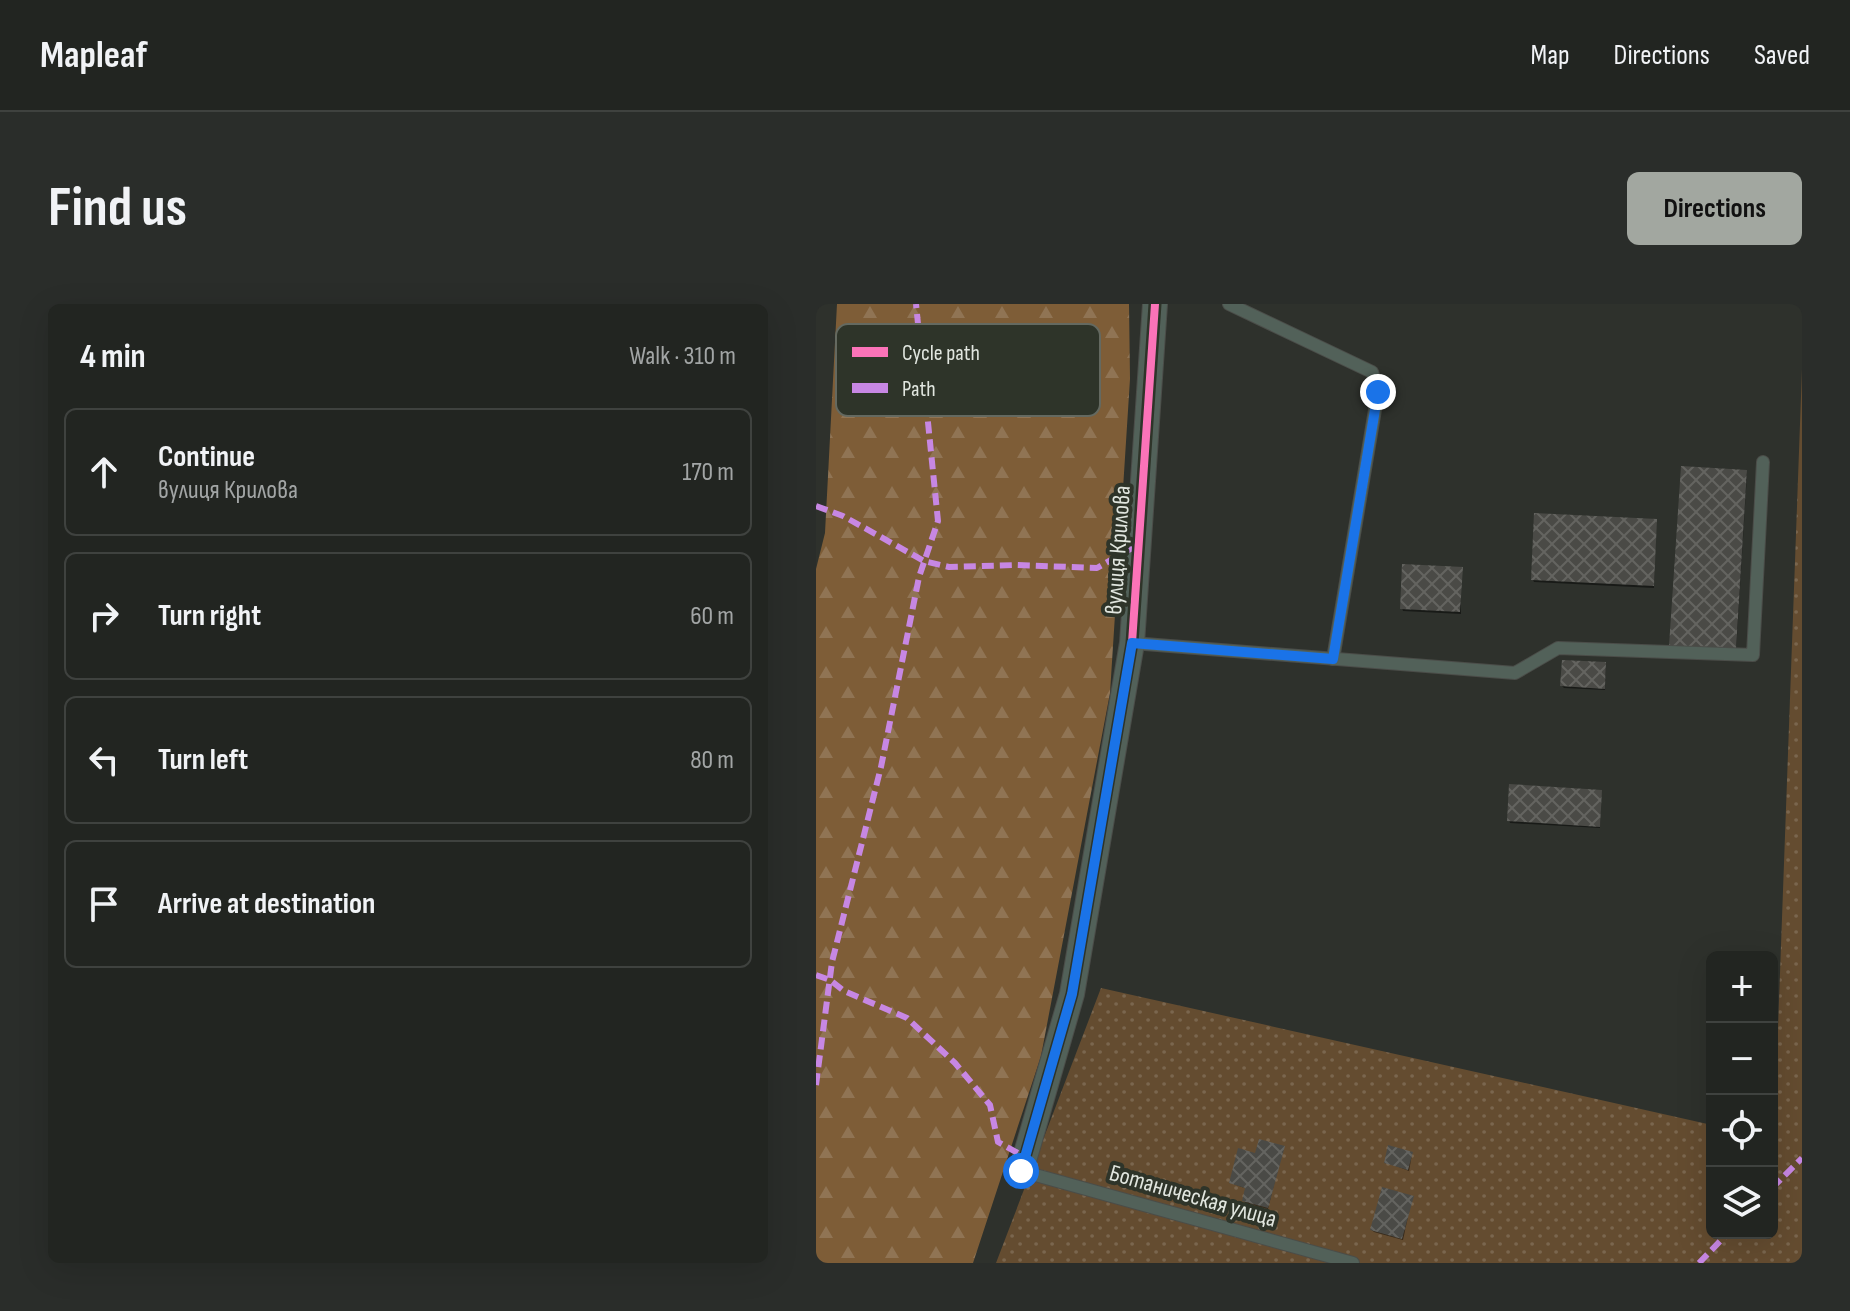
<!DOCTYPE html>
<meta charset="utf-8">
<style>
:root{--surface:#222521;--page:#2a2d2a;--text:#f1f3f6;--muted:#a2a5a5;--line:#3f423f;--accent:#a2a7a0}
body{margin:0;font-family:"Sofia Sans Condensed",sans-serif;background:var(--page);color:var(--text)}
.controls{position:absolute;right:24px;bottom:24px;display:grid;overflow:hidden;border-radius:12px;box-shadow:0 8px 32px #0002}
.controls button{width:72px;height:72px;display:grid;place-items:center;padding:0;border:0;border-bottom:2px solid var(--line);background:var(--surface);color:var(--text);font:40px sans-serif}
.stop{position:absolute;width:24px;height:24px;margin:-18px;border:6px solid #1a73e8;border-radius:50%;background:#fff}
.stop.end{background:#1a73e8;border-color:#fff;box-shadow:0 2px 8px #0008}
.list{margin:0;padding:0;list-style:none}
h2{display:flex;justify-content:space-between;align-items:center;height:104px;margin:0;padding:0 32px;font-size:34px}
h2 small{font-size:26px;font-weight:400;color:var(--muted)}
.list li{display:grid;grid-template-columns:52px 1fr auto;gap:24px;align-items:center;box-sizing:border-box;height:128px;margin:0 16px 16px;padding:0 16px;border:2px solid var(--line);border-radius:12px}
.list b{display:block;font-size:30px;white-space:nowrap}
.list p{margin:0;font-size:26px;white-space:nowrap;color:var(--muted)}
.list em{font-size:26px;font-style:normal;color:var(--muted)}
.icon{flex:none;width:44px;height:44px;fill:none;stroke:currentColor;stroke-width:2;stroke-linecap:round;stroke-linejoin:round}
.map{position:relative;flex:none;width:986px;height:959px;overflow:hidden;border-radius:12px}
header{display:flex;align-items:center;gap:48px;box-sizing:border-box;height:112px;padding:0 40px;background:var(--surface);border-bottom:2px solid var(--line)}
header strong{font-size:38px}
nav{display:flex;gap:44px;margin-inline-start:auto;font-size:28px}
.intro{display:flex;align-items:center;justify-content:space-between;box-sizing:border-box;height:192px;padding:0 48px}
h1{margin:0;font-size:56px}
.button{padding:20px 36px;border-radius:12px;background:var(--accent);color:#111;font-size:28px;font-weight:700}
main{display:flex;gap:48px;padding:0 48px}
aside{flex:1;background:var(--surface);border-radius:12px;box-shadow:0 8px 32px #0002}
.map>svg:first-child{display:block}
.forest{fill:url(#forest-firs)}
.garden{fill:url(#garden-dots)}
.shadow{fill:#0007}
.building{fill:url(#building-cross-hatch)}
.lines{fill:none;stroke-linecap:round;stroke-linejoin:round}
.lane-casing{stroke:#4b4d49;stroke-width:14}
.street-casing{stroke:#4b4d49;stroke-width:26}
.lane{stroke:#526159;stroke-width:12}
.street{stroke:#526159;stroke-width:24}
.quiet{stroke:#c787e3;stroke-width:6;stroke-dasharray:12 6;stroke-linecap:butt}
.cycleway-casing{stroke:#2e3429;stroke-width:13}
.cycleway{stroke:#fb73b8;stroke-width:8}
.route{stroke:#1a73e8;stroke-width:10}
.labels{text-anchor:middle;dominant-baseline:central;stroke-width:8;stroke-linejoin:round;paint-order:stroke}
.street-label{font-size:24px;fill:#e1e6df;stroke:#2e3429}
.key{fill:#2e3429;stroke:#646960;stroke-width:2}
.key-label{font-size:22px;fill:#e1e6df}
</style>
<header>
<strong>Mapleaf</strong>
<nav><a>Map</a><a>Directions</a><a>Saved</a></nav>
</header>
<div class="intro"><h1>Find us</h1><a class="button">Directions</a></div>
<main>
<aside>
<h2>4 min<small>Walk · 310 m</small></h2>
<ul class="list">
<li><svg class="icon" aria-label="ahead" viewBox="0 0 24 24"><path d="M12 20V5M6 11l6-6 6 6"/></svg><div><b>Continue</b><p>вулиця Крилова</p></div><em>170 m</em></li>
<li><svg class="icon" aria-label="right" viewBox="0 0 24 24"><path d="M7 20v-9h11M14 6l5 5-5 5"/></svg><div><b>Turn right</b></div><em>60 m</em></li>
<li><svg class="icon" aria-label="left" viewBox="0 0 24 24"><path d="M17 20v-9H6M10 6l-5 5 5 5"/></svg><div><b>Turn left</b></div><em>80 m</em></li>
<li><svg class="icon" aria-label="arrive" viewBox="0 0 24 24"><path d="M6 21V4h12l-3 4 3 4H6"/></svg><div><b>Arrive at destination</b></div></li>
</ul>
</aside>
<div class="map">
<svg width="986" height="959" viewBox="0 0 986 959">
<defs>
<pattern id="forest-firs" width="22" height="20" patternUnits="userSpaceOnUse" patternTransform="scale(2)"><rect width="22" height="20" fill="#7e5d37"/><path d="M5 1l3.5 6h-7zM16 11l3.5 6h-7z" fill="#907454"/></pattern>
<pattern id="garden-dots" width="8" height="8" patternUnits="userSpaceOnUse" patternTransform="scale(2)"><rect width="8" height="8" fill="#644c30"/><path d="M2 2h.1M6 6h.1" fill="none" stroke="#7a664e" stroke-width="1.8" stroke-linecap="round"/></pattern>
<pattern id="building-cross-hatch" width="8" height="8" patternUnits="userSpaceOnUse" patternTransform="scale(2)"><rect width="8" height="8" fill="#4a4a46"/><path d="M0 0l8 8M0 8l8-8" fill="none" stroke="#646460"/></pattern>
</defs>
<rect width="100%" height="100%" fill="#2e312c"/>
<path class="forest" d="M 21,0 L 313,0 L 314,75 L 294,389 L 225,752 L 157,959 L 0,959 L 0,265 L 9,229 Z"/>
<path class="garden" d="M 986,65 L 986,959 L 180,959 L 285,684 L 896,821 L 896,929 L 956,929 L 956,834 L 958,834 Z"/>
<g class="shadow">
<path d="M 866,164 L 930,168 L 931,170 L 920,348 Z"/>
<path d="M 840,217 L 838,284 L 718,278 L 717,276 Z"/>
<path d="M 645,265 L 645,310 L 587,307 L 586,304 Z"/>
<path d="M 790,362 L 789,386 L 748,384 L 746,382 Z"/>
<path d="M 785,488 L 784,524 L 694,519 L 693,516 Z"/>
<path d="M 467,844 L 452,905 L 429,899 L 431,885 L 415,879 L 441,851 Z"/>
<path d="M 596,850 L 593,867 L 570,858 Z"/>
<path d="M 596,894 L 587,936 L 558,928 L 556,926 Z"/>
</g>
<g class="building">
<path d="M 865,162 L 931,166 L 920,346 L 853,342 Z"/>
<path d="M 718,209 L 841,215 L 838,282 L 715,276 Z"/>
<path d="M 586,260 L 647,263 L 644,308 L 584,305 Z"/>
<path d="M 746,356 L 790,358 L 789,385 L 744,382 Z"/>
<path d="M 693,480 L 786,486 L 784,523 L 691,517 Z"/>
<path d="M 443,835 L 469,842 L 452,904 L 426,897 L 429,884 L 413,879 L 422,844 L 439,849 Z"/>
<path d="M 572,841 L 597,848 L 592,866 L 568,859 Z"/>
<path d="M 566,883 L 598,892 L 586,935 L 554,926 Z"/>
</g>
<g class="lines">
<g class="lane-casing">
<g id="lane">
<path d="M 413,0 L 556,68 L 562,88 L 517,355"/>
<path d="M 316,339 L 699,369 L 742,344 L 937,351 L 947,158"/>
<path d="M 205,867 L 537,959"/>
</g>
</g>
<g class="street-casing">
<path id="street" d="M 205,867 L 256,690 L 316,339 L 339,0"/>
</g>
<use href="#lane" class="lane"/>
<use href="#street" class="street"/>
<g class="quiet">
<path d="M 0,202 L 27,212 L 108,257 L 133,263 L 200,261 L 281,264 L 323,240"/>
<path d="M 0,671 L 14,676 L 28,687 L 91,714 L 139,759 L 174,801 L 182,838 L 209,853"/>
<path d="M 0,781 L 16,658 L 65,463 L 103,273 L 122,217 L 100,0"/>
<path d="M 956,884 L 986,854"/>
<path d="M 883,959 L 912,929"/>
</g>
<g class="cycleway-casing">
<path id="cycleway" d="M 205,867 L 256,690 L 316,339 L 339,0"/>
</g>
<use href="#cycleway" class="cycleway"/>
</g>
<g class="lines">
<path class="route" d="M 205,867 L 256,690 L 316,339 L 517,355 L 562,88"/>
</g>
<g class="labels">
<g class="street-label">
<text transform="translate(302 246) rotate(-86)">вулиця Крилова</text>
<text transform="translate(377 892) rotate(16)">Ботаническая улица</text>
</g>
</g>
<rect x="20" y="20" width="264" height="92" rx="12" class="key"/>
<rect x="36" y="43" width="36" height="10" fill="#fb73b8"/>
<rect x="36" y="79" width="36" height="10" fill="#c787e3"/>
<g class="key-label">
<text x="86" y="56">Cycle path</text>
<text x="86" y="92">Path</text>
</g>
</svg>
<div class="controls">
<button>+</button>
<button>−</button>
<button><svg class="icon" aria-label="locate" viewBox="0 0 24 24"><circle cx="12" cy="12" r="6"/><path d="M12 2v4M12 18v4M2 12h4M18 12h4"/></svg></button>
<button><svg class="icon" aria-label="layers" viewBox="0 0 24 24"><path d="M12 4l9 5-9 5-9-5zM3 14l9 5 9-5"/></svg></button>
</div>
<div class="stop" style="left:205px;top:867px"></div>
<div class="stop end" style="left:562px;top:88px"></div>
</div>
</main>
